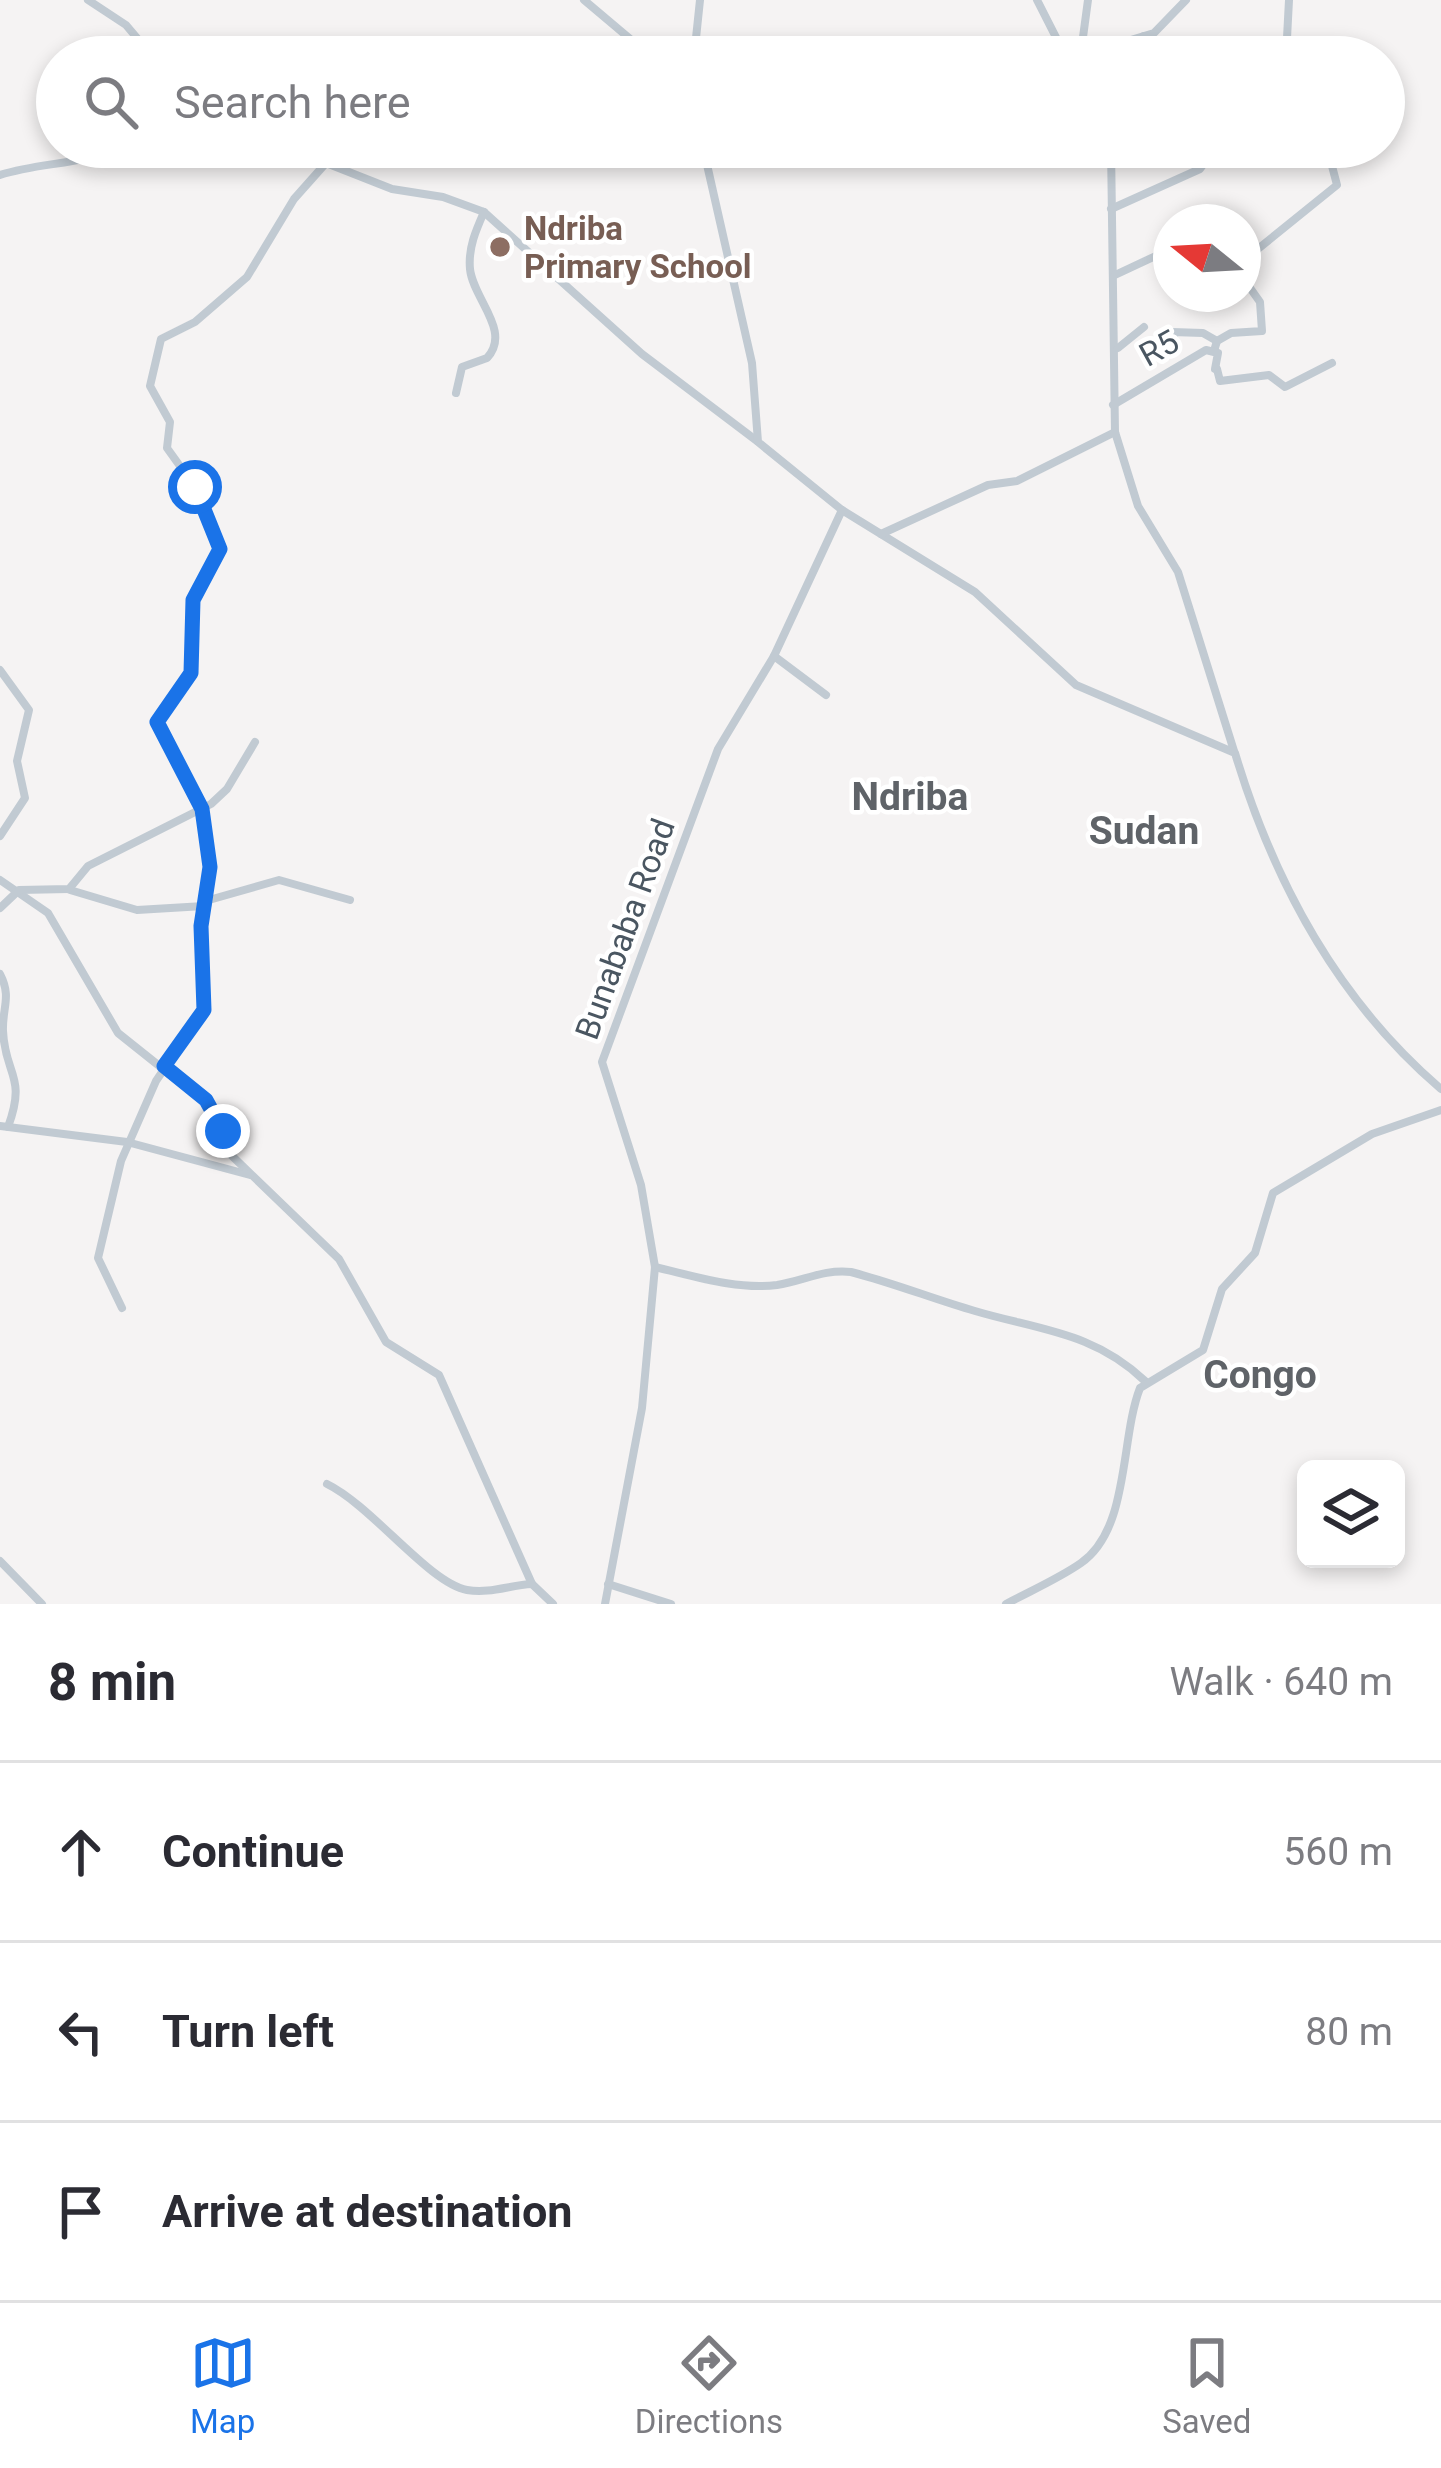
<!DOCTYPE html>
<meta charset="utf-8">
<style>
:root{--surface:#fff;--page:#f7f7f7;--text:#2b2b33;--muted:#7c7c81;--line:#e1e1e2;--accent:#1a73e8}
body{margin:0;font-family:Roboto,sans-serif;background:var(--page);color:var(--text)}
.controls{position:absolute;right:36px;bottom:36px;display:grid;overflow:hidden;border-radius:18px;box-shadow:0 6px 18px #0003}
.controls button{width:108px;height:108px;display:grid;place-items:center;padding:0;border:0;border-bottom:3px solid var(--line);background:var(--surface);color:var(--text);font:60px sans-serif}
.compass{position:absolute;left:1153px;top:204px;width:108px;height:108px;border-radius:50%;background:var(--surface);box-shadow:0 6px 18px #0003;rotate:288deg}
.stop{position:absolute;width:36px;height:36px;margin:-27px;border:9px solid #1a73e8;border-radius:50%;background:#fff}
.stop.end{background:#1a73e8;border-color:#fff;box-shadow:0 3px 12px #0008}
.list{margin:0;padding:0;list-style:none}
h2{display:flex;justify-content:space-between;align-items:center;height:156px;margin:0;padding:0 48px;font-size:51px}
h2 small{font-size:39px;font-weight:400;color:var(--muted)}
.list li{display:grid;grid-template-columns:78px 1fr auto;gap:36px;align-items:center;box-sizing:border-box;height:180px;padding:0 48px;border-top:3px solid var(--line)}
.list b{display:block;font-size:45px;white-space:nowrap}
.list em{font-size:39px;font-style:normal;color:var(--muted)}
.icon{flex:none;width:66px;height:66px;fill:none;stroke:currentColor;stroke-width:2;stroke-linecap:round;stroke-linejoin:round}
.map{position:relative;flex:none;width:1441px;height:1604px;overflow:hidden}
.search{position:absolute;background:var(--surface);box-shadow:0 6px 18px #0003;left:36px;right:36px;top:36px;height:132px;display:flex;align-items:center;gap:30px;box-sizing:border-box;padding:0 42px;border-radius:66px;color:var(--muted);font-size:45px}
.sheet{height:696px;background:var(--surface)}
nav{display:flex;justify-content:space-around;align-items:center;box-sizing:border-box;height:168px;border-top:3px solid var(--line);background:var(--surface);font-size:33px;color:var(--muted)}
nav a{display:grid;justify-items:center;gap:6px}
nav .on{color:var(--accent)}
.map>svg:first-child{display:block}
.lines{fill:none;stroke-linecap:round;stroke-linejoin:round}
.minor{stroke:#c1cad2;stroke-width:8}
.route{stroke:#1a73e8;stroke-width:15}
.education-dot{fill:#8d6e63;stroke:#fff;stroke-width:4.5}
.labels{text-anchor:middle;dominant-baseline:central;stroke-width:9;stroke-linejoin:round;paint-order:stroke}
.education-label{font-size:33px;font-weight:bold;fill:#785e54;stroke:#fff;text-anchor:start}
.street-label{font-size:33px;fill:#4a5661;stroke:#fff}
.quarter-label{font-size:39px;font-weight:bold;fill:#5f6368;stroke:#fff}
</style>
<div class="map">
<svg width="1441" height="1604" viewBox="0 0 1441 1604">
<rect width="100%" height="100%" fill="#f5f3f3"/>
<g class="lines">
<g class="minor">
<path d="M 88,0 L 126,25 L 153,57"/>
<path d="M 584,0 L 635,43 L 638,57"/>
<path d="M 1037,0 L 1066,57"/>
<path d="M 1081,52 L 1088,0"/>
<path d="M 694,57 L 700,0"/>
<path d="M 1074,57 L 1154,33 L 1186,0"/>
<path d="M 1139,57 L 1144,36"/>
<path d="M 1286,57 L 1289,0"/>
<path d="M 262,147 L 326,163 L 392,189 L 443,197 L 484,212 L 642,354 L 757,441"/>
<path d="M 703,147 L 752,363 L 758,442 L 842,510 L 975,592 L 1076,685 L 1235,753 C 1274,883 1337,1000 1441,1089"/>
<path d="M 1111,147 L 1115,432 L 1138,506 L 1178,572 L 1234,751"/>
<path d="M 0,175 C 40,162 83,165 122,147"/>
<path d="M 1111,209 L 1200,169 L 1211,154"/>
<path d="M 1243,261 L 1337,185 L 1327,147"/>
<path d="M 1115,275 L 1160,254 L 1171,260"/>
<path d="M 1174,337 L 1172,332 L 1203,333 L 1217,341"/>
<path d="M 1118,348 L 1144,327"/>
<path d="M 1214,351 L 1217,341 L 1231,333 L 1262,331 L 1260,302 L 1243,278"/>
<path d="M 1217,369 L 1220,381 L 1269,375 L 1285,387 L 1332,363"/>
<path d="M 456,393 L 462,367 L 487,358 C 512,331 473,299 470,269 C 468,248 476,230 484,212"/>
<path d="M 1113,405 L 1206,350 L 1218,353 L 1215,369"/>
<path d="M 881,534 L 988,485 L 1017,481 L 1115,432"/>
<path d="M 774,656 L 826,695"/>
<path d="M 0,670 L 29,710 L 17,761 L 25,798 L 0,836"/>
<path d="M 0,880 L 48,913 L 118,1033 L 212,1108 L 230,1154 L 339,1259 L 386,1342 L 439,1375 L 532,1584 L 553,1604"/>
<path d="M 70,890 L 137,910 L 204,906"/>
<path d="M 209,900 L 279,880 L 350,900"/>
<path d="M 0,908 L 19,890 L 69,889 L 88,866 L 211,804 L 227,789 L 255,742"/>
<path d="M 0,974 C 12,997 2,1008 3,1031 C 5,1076 27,1075 8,1127"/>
<path d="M 0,1126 L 127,1142 L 250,1175"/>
<path d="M 655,1267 C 694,1276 736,1290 777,1285 C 804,1281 823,1269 851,1272 C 894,1283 933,1299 975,1311 C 1039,1330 1094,1332 1145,1381"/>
<path d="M 122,1308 L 98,1258 L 121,1161 L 156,1081 L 204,1010 L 201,926 L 209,900 L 208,834 L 202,809 L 157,721 L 191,673 L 193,600 L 221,549 L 195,487 L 167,448 L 170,422 L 150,386 L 161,339 L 195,322 L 247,277 L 294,199 L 326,163"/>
<path d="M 327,1484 C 372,1506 429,1583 467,1590 C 490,1594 510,1585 532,1584"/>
<path d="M 0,1561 L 42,1604"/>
<path d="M 608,1584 L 671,1604"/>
<path d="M 605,1604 L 642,1408 L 655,1267 L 641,1185 L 602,1062 L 718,749 L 774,656 L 842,510"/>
<path d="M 1006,1604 C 1030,1591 1058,1579 1081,1563 C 1130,1529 1120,1439 1140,1388 L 1203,1350 L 1222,1289 L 1255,1253 L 1273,1193 L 1372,1134 L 1441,1110"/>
</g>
</g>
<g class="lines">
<path class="route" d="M 195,487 L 220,549 L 193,600 L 191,673 L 157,722 L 202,809 L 210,867 L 201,926 L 204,1010 L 164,1066 L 206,1100 L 223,1131"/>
</g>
<circle class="education-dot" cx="500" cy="247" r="12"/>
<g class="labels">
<g class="education-label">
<text x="524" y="228">Ndriba<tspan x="524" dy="38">Primary School</tspan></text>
</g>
<g class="street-label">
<text transform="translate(1159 348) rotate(-29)">R5</text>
<text transform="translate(625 929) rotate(-70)">Bunababa Road</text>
</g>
<g class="quarter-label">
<text x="910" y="797">Ndriba</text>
<text x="1144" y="831">Sudan</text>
<text x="1260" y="1375">Congo</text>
</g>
</g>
</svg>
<div class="controls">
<button><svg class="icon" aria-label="layers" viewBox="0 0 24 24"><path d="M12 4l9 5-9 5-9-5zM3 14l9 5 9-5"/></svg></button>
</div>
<svg class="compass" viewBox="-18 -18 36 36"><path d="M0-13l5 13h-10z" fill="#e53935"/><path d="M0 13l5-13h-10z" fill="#7c7c81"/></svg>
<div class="stop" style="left:195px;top:487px"></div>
<div class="stop end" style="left:223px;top:1131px"></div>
<div class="search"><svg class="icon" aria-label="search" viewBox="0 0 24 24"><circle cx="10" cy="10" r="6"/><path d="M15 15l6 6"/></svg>Search here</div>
</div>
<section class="sheet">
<h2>8 min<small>Walk · 640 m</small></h2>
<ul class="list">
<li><svg class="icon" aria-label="ahead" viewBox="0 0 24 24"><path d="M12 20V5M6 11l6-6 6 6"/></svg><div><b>Continue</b></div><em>560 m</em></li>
<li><svg class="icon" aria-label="left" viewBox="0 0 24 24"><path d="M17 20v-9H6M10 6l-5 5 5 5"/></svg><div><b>Turn left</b></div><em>80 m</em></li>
<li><svg class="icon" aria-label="arrive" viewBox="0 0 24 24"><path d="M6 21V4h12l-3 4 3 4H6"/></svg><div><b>Arrive at destination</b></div></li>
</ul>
</section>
<nav>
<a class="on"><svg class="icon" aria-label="map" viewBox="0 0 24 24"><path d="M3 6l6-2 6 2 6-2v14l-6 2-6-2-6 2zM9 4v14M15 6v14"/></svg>Map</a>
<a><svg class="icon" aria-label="directions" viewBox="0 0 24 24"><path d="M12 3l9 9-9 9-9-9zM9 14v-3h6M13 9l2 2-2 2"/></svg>Directions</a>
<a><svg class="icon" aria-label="saved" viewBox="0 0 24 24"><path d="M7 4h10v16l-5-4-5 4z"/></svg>Saved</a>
</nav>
